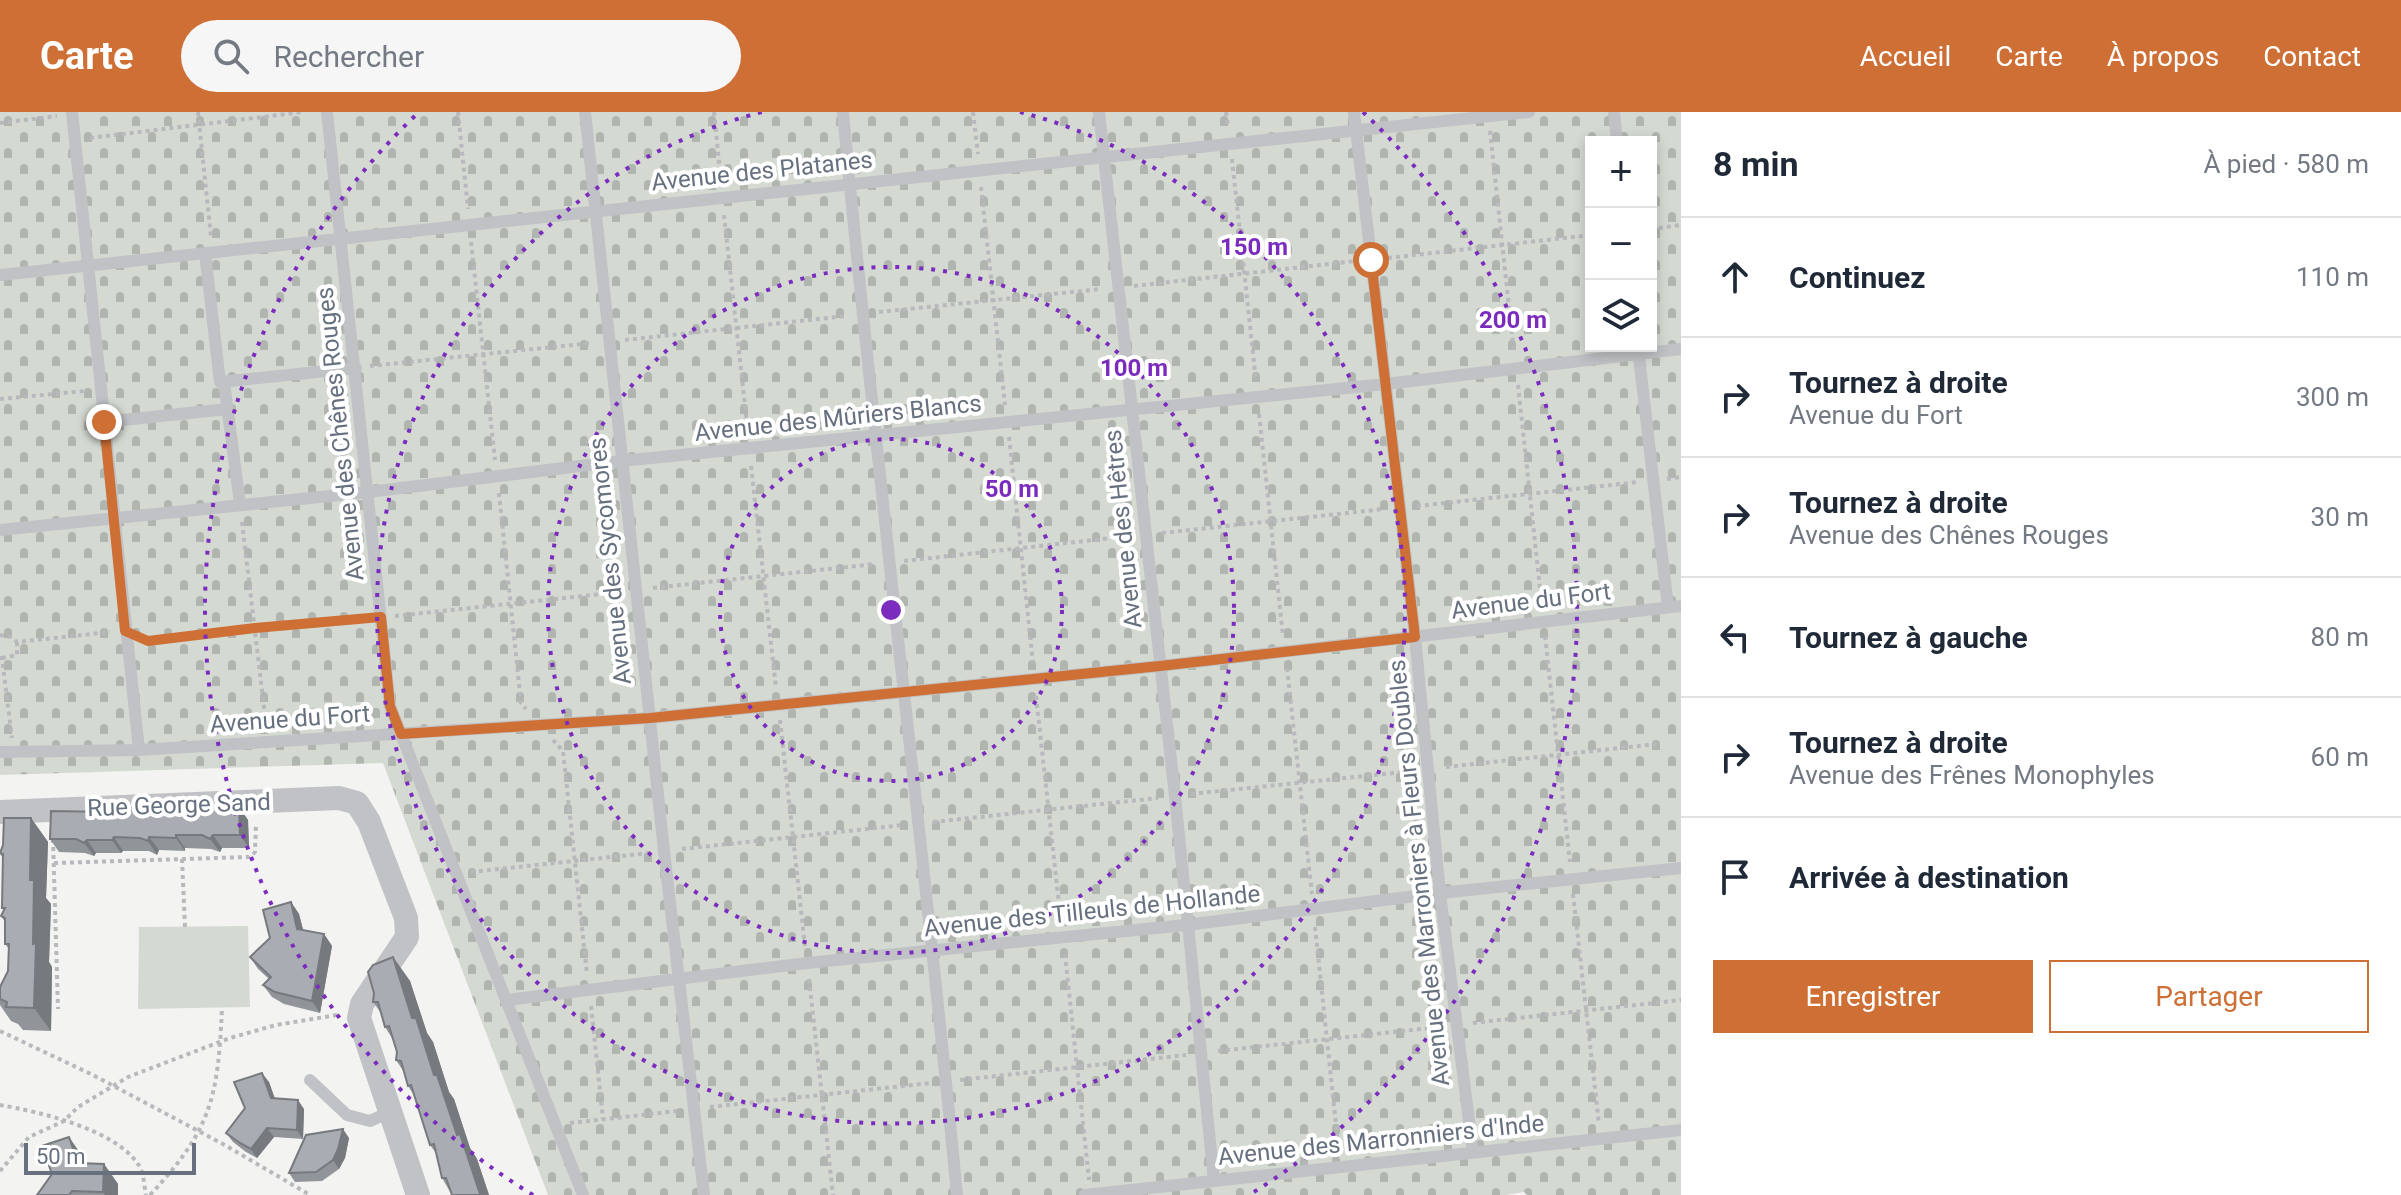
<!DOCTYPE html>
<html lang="fr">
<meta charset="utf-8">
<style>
:root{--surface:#fff;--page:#f6f6f7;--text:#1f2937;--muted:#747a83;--line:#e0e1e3;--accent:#ce6f36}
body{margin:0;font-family:Roboto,sans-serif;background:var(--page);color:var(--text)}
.controls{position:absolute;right:24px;top:24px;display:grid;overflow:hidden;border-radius:0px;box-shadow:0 4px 12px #0003}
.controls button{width:72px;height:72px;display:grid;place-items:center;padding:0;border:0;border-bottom:2px solid var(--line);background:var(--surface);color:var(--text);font:40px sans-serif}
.scale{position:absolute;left:24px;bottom:20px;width:172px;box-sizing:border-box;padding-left:8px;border:4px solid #66707e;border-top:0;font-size:22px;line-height:28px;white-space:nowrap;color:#66707e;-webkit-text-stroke:6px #fff;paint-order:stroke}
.stop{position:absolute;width:24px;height:24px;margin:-18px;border:6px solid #ce6f36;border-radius:50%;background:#fff}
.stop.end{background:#ce6f36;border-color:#fff;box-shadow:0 2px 8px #0008}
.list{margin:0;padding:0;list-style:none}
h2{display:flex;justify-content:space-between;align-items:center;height:104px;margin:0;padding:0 32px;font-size:34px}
h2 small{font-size:26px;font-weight:400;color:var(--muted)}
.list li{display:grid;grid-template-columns:52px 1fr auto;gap:24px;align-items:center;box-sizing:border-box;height:120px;padding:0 32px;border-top:2px solid var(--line)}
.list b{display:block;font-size:30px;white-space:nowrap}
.list p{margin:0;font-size:26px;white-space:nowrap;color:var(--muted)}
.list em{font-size:26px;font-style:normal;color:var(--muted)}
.actions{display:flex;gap:16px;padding:24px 32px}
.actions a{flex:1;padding:18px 0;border:2px solid var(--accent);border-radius:0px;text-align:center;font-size:28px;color:var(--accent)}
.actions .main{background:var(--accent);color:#fff}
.icon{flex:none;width:44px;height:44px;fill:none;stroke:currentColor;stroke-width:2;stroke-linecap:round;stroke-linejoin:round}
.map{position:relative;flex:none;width:1681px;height:1083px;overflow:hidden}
header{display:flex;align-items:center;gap:48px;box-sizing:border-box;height:112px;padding:0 40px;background:var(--accent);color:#fff}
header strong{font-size:38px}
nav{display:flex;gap:44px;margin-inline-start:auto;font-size:28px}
.search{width:560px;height:72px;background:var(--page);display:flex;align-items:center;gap:20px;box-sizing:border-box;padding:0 28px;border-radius:44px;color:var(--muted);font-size:30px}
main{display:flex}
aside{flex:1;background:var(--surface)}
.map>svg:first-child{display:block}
.green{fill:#d4dad2}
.cemetery{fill:url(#cemetery-stones);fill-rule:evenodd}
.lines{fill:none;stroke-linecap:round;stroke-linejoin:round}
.path{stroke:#b7b9bc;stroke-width:4;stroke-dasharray:4 4;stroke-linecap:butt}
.lane{stroke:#c0c2c5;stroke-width:12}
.street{stroke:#c0c2c5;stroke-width:24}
.wall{fill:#91959a}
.shaded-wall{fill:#76797d}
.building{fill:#a9adb3;stroke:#76797d;stroke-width:2}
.route{stroke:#ce6f36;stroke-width:10}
.ring{fill:none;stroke:#7b2cbf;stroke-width:4;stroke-dasharray:4 8}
.labels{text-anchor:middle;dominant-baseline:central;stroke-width:8;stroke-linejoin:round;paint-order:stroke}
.street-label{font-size:24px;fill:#66707e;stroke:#fff}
.centre{fill:#7b2cbf;stroke:#fff;stroke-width:4}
.ring-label{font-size:24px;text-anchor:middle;font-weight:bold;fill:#7b2cbf;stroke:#fff;stroke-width:8;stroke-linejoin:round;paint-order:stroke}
</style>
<header>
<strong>Carte</strong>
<div class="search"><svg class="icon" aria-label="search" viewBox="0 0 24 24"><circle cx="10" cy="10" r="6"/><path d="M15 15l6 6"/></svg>Rechercher</div>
<nav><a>Accueil</a><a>Carte</a><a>À propos</a><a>Contact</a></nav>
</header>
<main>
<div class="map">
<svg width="1681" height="1083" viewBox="0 0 1681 1083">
<defs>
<pattern id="cemetery-stones" width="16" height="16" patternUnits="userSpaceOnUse" patternTransform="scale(2)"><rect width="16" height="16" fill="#d4dad2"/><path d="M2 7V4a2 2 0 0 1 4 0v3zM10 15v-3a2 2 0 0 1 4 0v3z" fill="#b0b5b0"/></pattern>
</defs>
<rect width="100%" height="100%" fill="#f3f4f1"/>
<path class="green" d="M 248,814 L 250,895 L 138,897 L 139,815 Z"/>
<path class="cemetery" d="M 0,0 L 1681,0 L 1681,1083 L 1527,1083 L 1524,1080 L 1506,1083 L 548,1083 L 383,651 L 0,663 ZM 1591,30 L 1651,30 L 1651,234 L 1591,234 Z"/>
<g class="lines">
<g class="path">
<path d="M 198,0 L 211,125"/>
<path d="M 458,0 L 468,97"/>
<path d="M 714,0 L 721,71"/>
<path d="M 973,0 L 978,42"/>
<path d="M 1226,0 L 1228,15"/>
<path d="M 0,11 L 57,4"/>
<path d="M 1490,19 L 1514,241"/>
<path d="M 90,26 L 303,0"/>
<path d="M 1232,47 L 1256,269"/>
<path d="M 981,75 L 1005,293"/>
<path d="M 724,103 L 748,321"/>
<path d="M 1651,117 L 1681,113"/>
<path d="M 471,130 L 495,348"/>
<path d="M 1388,146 L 1591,123"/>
<path d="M 1134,174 L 1356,149"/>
<path d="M 879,200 L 1101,177"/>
<path d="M 625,228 L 846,204"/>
<path d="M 370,254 L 592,231"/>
<path d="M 1518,273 L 1542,495"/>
<path d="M 0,287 L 85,279"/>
<path d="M 1259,302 L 1283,524"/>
<path d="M 1009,325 L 1033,551"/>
<path d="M 751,354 L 776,576"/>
<path d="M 1667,367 L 1681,365"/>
<path d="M 499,381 L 521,591 L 526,597"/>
<path d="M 1417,394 L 1639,370"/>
<path d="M 242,410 L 266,612"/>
<path d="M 1162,421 L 1384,397"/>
<path d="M 904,449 L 1130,424"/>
<path d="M 653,476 L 875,452"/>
<path d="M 395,504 L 621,480"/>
<path d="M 0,523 L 11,525 L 17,530 L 110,520"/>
<path d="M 1545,524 L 1570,750"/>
<path d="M 144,527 L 366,507"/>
<path d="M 0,546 L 2,546 L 12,626"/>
<path d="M 2,546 L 17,543 L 17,530"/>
<path d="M 1287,556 L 1312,782"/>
<path d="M 1036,584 L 1061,810"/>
<path d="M 780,608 L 805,834"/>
<path d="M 553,628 L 563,639 L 587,862"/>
<path d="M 1446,655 L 1657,632"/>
<path d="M 1191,682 L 1413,659"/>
<path d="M 933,710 L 1158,686"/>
<path d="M 53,727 L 58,897"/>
<path d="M 682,737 L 904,713"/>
<path d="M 182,747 L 185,815"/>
<path d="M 54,751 L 249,745 L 255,740 L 256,712"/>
<path d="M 471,760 L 649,741"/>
<path d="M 1573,782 L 1599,1012"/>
<path d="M 1315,815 L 1339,1041"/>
<path d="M 1065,842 L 1089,1068"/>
<path d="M 809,867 L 833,1083"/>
<path d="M 591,894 L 603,1007"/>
<path d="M 1473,911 L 1681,888"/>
<path d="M 0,919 L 93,963 L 223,1032 L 310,1083"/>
<path d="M 1218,939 L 1440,915"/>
<path d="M 960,968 L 1186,943"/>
<path d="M 0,993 C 40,1000 114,1017 138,1052 C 144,1060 144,1074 146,1083"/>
<path d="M 710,995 L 931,971"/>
<path d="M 570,1011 L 677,999"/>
<path d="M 0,1059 L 29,1025 L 64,1009 L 78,995 L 128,965 L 230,926 L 276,913 L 337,903"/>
<path d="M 150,1083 C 212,1017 218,985 222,896"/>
</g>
<g class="lane">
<path d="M 72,0 L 139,638"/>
<path d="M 327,0 L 390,594 L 583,1083"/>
<path d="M 585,0 L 664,739 L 704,1083"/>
<path d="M 843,0 C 876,362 923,722 957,1083"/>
<path d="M 1099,0 L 1175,684 L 1214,1069"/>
<path d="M 1354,0 L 1415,525 L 1440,781 L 1473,1040"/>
<path d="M 1614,0 L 1617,30"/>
<path d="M 205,141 L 220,270 L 356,256"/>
<path d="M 0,163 L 1529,0"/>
<path d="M 1638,236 L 1668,495"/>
<path d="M 224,270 L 240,392"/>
<path d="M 104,310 L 227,297"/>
<path d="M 0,418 L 369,380 L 621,349 L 1386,272 L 1681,237"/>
<path d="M 0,640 L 139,638 L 650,606 L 1160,554 L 1681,494"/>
<path d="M 507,888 L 807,851 L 1186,813 L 1440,781 L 1681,756"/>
<path d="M 310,968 L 347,1003 L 370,1009 L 392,999"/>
<path d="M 1085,1083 L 1681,1018"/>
</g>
<path class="street" d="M 0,700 L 339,686 L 357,691 L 369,710 L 406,806 L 407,825 L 362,892 L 359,906 L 418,1083"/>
</g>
<g class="wall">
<path d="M 239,695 L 248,708 L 249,736 L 222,736 L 220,740 L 211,737 L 185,736 L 185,739 L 159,738 L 157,743 L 149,739 L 123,739 L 121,741 L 96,741 L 94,744 L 85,741 L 59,740 L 50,727 L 110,700 Z"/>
<path d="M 31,706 L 48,730 L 46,786 L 51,792 L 49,850 L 52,855 L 51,919 L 23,918 L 18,912 L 11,909 L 0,893 L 0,875 L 8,859 L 9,837 L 5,832 L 5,810 L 1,804 L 4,798 L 2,796 L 3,746 L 0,742 Z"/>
<path d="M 291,790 L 299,802 L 303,818 L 324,822 L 332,834 L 320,901 L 284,892 L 272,885 L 263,873 L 269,867 L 258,857 L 250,845 L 270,826 Z"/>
<path d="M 393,845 L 410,869 L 427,921 L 433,930 L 449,980 L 454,987 L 470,1036 L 477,1047 L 489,1083 L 452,1083 L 442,1066 L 436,1041 L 430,1033 L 414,983 L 408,974 L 404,960 L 396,948 L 397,940 L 392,926 L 385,915 L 381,901 L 373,890 Z"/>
<path d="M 269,970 L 274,986 L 304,997 L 303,1027 L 274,1025 L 257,1046 L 246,1040 L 233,1030 L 226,1021 Z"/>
<path d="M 349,1026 L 345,1046 L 339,1057 L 322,1069 L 295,1070 L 289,1061 Z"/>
<path d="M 83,1045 L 85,1051 L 104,1052 L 118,1072 L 118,1083 L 37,1083 Z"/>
</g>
<g class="shaded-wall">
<path d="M 239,695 L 248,708 L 249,736 L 240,723 Z"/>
<path d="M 31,706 L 48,730 L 46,786 L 51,792 L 49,850 L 52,855 L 51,919 L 34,896 L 30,768 Z"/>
<path d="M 176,723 L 185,736 L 185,739 L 176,726 Z"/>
<path d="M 213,723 L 222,736 L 220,740 L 210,727 Z"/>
<path d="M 114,725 L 123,739 L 121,741 L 112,728 Z"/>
<path d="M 149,725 L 159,738 L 157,743 L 148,729 Z"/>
<path d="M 87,728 L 96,741 L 94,744 L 84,731 Z"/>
<path d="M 291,790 L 299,802 L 306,829 L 297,817 Z"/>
<path d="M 324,822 L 332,834 L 320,901 L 312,889 Z"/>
<path d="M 393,845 L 410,869 L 427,921 L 433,930 L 449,980 L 454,987 L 470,1036 L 477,1047 L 489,1083 L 481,1083 L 412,906 Z"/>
<path d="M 262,961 L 269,970 L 278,995 L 271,986 Z"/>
<path d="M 298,988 L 304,997 L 303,1027 L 297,1018 Z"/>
<path d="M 267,1016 L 274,1025 L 257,1046 L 251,1037 Z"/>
<path d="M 343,1017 L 349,1026 L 345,1046 L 339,1057 L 333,1048 Z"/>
<path d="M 69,1025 L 83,1045 L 92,1071 L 78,1051 Z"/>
<path d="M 104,1052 L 118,1072 L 118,1083 L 105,1083 L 103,1080 Z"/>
</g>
<g class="building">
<path d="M 176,694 L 239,695 L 240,723 L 213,723 L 210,727 L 202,723 L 176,723 L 176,726 L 149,725 L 148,729 L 140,726 L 114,725 L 112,728 L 87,728 L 84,731 L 76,727 L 50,727 L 51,699 L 110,700 L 110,697 L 128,696 L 176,698 Z"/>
<path d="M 4,706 L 31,706 L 30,768 L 34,768 L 33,832 L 36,831 L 34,896 L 6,895 L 7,890 L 0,887 L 0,875 L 8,859 L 9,832 L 5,832 L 5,806 L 1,804 L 5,796 L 2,796 L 3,742 L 0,741 L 3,733 Z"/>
<path d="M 291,790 L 297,817 L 324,822 L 312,889 L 275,880 L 263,873 L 271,865 L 250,845 L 270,826 L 263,798 Z"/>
<path d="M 393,845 L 412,906 L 416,906 L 434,963 L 437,963 L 457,1023 L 460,1022 L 480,1082 L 483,1081 L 483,1083 L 452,1083 L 446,1066 L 442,1066 L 434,1032 L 430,1033 L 411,973 L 408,974 L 401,949 L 396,948 L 397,940 L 389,914 L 385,915 L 378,890 L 373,890 L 374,881 L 368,860 L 373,853 Z"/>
<path d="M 262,961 L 271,986 L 298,988 L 297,1018 L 267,1016 L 251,1037 L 240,1031 L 226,1021 L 245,996 L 234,970 Z"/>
<path d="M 343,1017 L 338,1037 L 333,1048 L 316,1060 L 289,1061 L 306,1023 Z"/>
<path d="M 69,1025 L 78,1051 L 104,1052 L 103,1080 L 72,1079 L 69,1083 L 37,1083 L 52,1062 L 42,1034 Z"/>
</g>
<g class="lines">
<path class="route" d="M 104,310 L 125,519 L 148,529 L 255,516 L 381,505 L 390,594 L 401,622 L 650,606 L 1160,554 L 1415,525 L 1371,148"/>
</g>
<g class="ring">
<circle cx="891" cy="498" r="171"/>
<circle cx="891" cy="498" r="343"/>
<path d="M1020 0A514 514 0 1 1 762 0"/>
<path d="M533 1083A686 686 0 0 1 419 0M1363 0A686 686 0 0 1 1249 1083"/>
</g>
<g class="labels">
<g class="street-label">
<text transform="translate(762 59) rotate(-6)">Avenue des Platanes</text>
<text transform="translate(838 306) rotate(-6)">Avenue des Mûriers Blancs</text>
<text transform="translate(340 322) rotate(-96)">Avenue des Chênes Rouges</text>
<text transform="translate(1123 417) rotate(-96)">Avenue des Hêtres</text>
<text transform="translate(610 449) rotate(-96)">Avenue des Sycomores</text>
<text transform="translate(1531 489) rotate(-7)">Avenue du Fort</text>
<text transform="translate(290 607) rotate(-4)">Avenue du Fort</text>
<text transform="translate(179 693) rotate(-2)">Rue George Sand</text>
<text transform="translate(1419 761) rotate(-96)">Avenue des Marroniers à Fleurs Doubles</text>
<text transform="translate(1092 799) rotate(-6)">Avenue des Tilleuls de Hollande</text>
<text transform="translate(1381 1028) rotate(-6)">Avenue des Marronniers d'Inde</text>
</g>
</g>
<circle cx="891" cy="498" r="12" class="centre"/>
<g class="ring-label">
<text x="1254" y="143">150 m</text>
<text x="1513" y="216">200 m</text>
<text x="1134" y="264">100 m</text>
<text x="1012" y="385">50 m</text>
</g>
</svg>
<div class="controls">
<button>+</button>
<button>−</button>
<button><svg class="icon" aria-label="layers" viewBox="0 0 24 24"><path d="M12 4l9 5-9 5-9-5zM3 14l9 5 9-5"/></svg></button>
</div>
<div class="scale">50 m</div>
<div class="stop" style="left:1371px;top:148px"></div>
<div class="stop end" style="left:104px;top:310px"></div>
</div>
<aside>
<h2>8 min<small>À pied · 580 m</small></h2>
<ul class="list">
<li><svg class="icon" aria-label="ahead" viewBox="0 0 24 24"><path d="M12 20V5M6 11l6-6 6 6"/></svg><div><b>Continuez</b></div><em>110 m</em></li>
<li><svg class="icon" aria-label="right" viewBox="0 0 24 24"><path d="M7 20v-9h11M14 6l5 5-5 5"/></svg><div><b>Tournez à droite</b><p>Avenue du Fort</p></div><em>300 m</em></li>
<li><svg class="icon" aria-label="right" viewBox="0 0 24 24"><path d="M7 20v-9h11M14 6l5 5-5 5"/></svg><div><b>Tournez à droite</b><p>Avenue des Chênes Rouges</p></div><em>30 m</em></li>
<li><svg class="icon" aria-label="left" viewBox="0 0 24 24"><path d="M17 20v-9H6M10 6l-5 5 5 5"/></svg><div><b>Tournez à gauche</b></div><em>80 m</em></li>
<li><svg class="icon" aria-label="right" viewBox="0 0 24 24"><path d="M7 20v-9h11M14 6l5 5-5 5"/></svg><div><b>Tournez à droite</b><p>Avenue des Frênes Monophyles</p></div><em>60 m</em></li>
<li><svg class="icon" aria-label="arrive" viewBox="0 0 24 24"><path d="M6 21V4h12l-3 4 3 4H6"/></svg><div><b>Arrivée à destination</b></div></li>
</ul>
<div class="actions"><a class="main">Enregistrer</a><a>Partager</a></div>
</aside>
</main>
